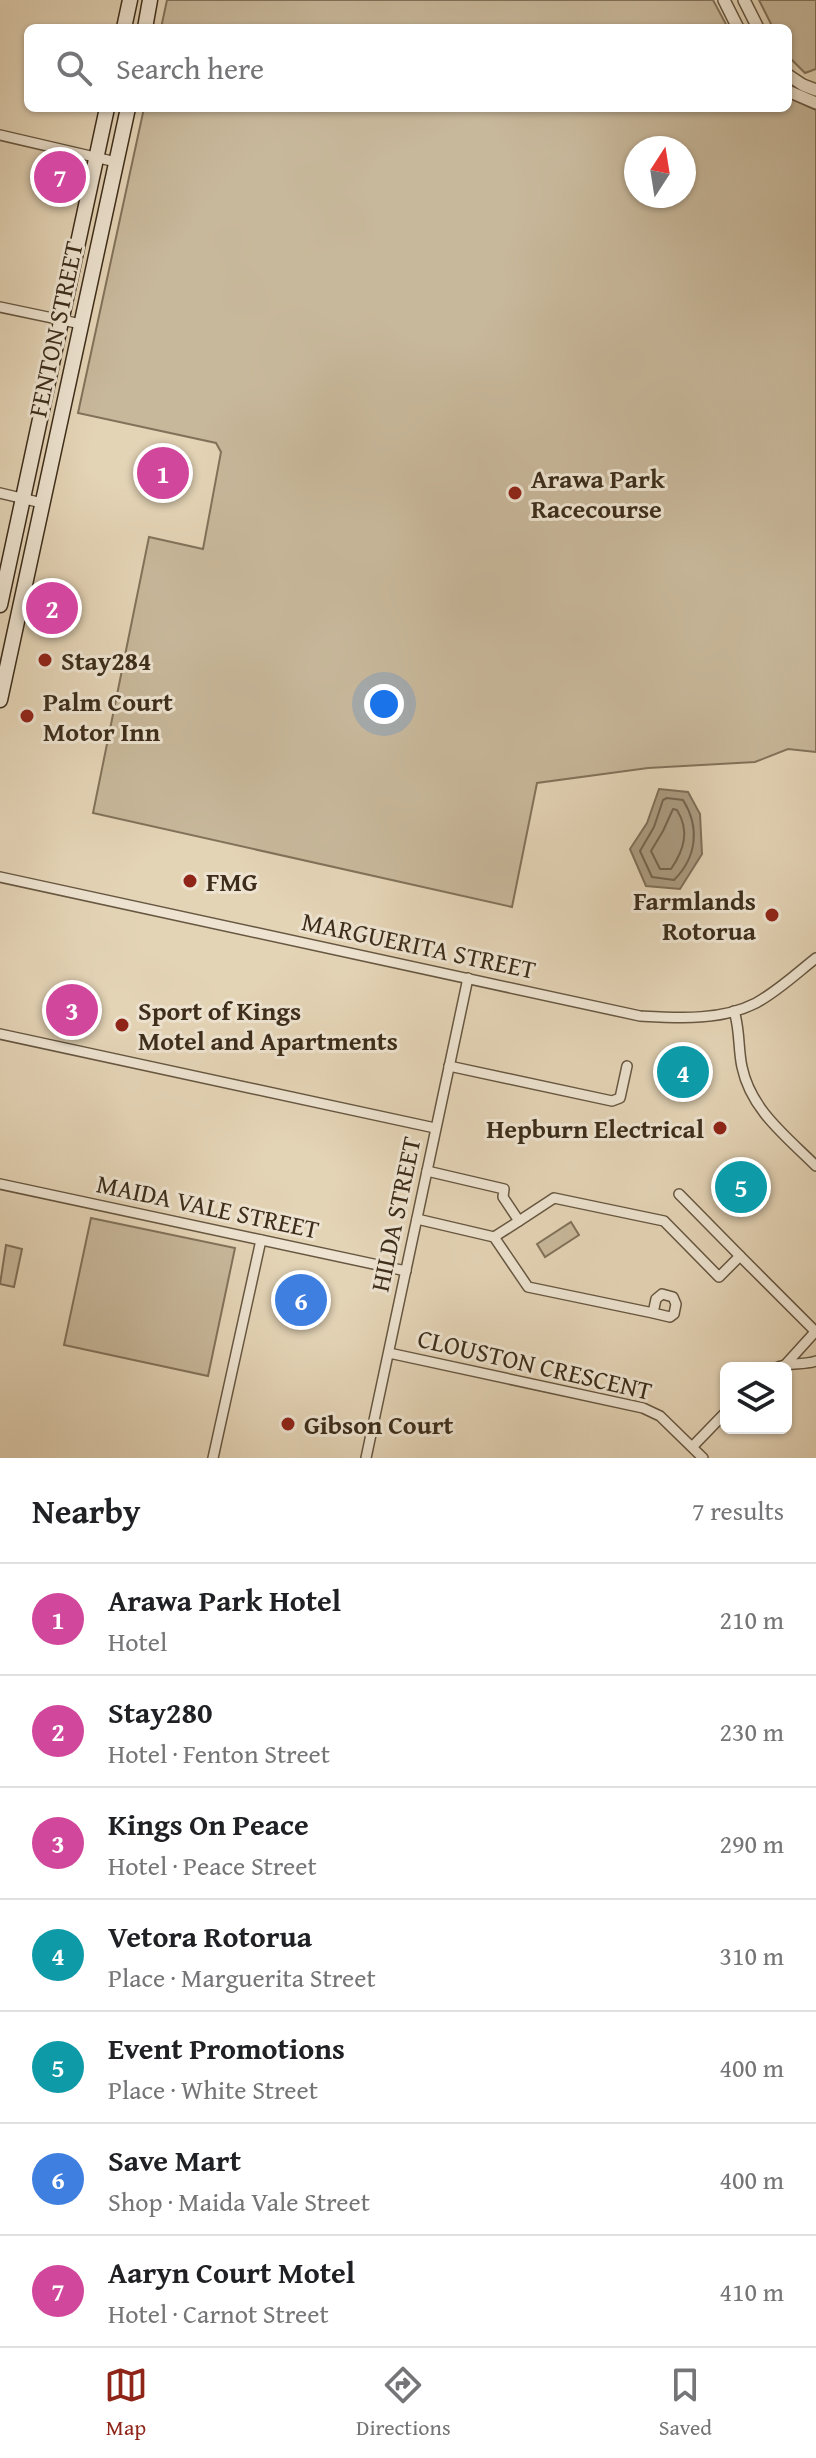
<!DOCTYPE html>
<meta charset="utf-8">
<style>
:root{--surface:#fff;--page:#f2f2f2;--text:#202124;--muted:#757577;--line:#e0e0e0;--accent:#8f2418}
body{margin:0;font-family:"Gentium Book Plus",serif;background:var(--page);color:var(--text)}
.controls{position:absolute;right:24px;bottom:24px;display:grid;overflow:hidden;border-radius:12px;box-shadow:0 2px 6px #0004}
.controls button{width:72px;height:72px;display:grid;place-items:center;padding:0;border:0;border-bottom:2px solid var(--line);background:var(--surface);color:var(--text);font:40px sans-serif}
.compass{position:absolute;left:624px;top:136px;width:72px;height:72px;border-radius:50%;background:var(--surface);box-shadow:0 2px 6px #0004;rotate:12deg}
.you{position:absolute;left:384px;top:704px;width:28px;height:28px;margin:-20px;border:6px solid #fff;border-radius:50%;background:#1a73e8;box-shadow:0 0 0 12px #1a73e833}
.badge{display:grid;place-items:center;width:52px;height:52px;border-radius:50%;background:var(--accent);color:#fff;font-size:26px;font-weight:700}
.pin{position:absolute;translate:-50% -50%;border:4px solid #fff;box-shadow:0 2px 8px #0006}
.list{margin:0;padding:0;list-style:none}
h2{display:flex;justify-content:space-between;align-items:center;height:104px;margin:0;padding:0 32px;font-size:34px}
h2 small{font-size:26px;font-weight:400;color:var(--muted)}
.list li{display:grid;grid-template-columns:52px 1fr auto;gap:24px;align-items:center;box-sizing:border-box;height:112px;padding:0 32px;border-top:2px solid var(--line)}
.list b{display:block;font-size:30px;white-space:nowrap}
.list p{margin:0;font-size:26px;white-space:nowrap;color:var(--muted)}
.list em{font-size:26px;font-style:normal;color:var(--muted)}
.icon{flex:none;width:44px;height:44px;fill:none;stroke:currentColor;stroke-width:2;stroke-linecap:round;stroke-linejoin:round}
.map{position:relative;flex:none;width:816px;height:1458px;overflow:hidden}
.search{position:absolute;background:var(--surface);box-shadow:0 2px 6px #0004;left:24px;right:24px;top:24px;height:88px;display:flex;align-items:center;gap:20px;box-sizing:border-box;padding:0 28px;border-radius:12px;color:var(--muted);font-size:30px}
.sheet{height:888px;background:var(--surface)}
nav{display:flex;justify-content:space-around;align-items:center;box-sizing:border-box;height:112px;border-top:2px solid var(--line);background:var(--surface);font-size:22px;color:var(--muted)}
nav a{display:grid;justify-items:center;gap:4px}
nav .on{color:var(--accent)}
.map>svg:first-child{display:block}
.green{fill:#c8b89b;stroke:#82725a;stroke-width:2;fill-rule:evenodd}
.water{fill:#ab9b81;stroke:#7f6f58;stroke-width:2}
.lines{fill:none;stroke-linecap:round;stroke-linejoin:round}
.shore{stroke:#74644e;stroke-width:2}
.minor-casing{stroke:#675741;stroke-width:12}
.tertiary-casing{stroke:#675741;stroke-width:14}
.secondary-casing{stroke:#3d2d1a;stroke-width:17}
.minor{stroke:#ede3d0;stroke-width:9}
.tertiary{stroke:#ede3d0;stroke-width:11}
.secondary{stroke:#ede3d0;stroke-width:14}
.poi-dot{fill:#8f2418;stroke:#ede3d0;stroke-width:3}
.labels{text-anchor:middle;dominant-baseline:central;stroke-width:6;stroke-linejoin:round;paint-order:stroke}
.street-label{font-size:26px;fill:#3d2d1a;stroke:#ede3d0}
.poi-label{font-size:26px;font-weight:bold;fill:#3d2d1a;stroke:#ede3d0;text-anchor:start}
</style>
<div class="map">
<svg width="816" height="1458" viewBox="0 0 816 1458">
<rect width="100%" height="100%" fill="#e4d4b6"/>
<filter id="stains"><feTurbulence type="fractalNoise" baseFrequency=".0025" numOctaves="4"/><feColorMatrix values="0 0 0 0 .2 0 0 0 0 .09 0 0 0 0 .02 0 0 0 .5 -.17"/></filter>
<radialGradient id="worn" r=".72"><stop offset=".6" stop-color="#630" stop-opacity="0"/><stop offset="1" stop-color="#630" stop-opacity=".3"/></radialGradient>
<g class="green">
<path d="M 167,0 L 713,0 L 728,28 L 161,28 Z"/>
<path d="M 759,0 L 816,0 L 816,69 L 805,73 L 788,56 L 788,28 L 773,28 Z"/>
<path d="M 788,97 L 816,110 L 816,752 L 788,749 L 755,762 L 648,768 L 537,783 L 512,907 L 93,813 L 149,537 L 203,549 L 221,452 L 216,443 L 78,413 L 144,108 L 788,108 ZM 636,148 L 684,148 L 684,196 L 636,196 Z"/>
<path d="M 91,1218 L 235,1248 L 208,1376 L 64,1345 Z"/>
<path d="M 571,1222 L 579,1235 L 545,1257 L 537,1244 Z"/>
<path d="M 6,1245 L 22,1249 L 14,1287 L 0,1284 Z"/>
</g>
<path class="water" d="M 659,789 L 688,792 L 700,814 L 702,854 L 680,889 L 646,886 L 630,849 L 647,823 Z"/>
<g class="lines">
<g class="shore">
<path d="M 667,798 L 683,800 C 700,827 697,857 674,880 L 652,877 L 640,851 L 654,827 L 663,800 Z"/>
<path d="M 673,809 L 677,810 C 690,831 684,850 671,869 L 660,869 L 651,851 L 663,831 Z"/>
</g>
<g class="minor-casing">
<g id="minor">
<path d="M 0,135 L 116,162"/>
<path d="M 0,307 L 81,324"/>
<path d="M 0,493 L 42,503"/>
<path d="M 0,877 L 640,1016 C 678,1018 721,1021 756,1003 C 778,991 797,973 816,958"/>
<path d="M 734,1011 C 740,1029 738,1049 742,1067 C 751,1110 786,1136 816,1166"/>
<path d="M 0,1034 L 435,1128"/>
<path d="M 449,1066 L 612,1101 L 620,1098 L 627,1066"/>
<path d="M 427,1171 L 504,1189 L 503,1197 L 519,1221 L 554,1198 L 664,1221 L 719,1277 L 740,1256 L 816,1332"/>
<path d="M 0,1184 L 406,1271"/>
<path d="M 679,1194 L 740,1256"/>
<path d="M 417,1219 L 494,1237 L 528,1287 L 653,1313 L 656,1299 L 662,1294 L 673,1297 L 676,1304 L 674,1314 L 670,1317 L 653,1313"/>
<path d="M 494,1237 L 519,1221"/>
<path d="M 389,1353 L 643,1408 L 660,1416 L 703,1458"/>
<path d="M 786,1364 L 815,1332"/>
<path d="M 776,1368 C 789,1361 803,1366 816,1361"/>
<path d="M 693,1446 L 726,1412"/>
<path d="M 213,1458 L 261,1240"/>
<path d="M 366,1458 L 468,978"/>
</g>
</g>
<g class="tertiary-casing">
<g id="tertiary">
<path d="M 724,0 L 738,28"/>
<path d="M 744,0 L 758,28"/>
<path d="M 788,75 L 803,85 L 816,90"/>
<path d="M 788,91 L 816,103"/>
</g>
</g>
<g class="secondary-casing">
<g id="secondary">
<path d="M 124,28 L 130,0"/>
<path d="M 145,28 L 150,0"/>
<path d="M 0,605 L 107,108"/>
<path d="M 0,700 L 128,108"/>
</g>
</g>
<use href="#minor" class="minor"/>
<use href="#tertiary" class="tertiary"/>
<use href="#secondary" class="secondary"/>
</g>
<g class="poi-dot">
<circle cx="515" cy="493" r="8"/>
<circle cx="45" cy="660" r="8"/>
<circle cx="27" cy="716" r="8"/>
<circle cx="190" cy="881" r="8"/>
<circle cx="772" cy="915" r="8"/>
<circle cx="122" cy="1025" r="8"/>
<circle cx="720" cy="1128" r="8"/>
<circle cx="288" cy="1424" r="8"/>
</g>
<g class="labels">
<g class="street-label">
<text transform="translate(55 329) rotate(-78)">FENTON STREET</text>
<text transform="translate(419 945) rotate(12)">MARGUERITA STREET</text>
<text transform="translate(208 1206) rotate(12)">MAIDA VALE STREET</text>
<text transform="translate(395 1214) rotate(-78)">HILDA STREET</text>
<text transform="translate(535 1364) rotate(13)">CLOUSTON CRESCENT</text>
</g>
<g class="poi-label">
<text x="531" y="478">Arawa Park<tspan x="531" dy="30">Racecourse</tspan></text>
<text x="61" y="660">Stay284</text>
<text x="43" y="701">Palm Court<tspan x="43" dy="30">Motor Inn</tspan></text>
<text x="206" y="881">FMG</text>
<text x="756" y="900" text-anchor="end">Farmlands<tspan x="756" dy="30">Rotorua</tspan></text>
<text x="138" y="1010">Sport of Kings<tspan x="138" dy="30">Motel and Apartments</tspan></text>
<text x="704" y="1128" text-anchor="end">Hepburn Electrical</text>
<text x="304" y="1424">Gibson Court</text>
</g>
</g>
<rect width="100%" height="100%" filter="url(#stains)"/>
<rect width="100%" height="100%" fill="url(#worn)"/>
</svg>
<div class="controls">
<button><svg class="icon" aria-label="layers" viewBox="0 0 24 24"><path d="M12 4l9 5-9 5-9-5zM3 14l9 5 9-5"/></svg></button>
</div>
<svg class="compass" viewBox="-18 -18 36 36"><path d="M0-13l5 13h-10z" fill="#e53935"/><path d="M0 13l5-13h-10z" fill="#757577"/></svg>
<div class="you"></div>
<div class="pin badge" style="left:163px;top:473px;background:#d1479c">1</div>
<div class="pin badge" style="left:52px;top:608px;background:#d1479c">2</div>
<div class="pin badge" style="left:72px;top:1010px;background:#d1479c">3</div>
<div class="pin badge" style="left:683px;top:1072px;background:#0f9aa8">4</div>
<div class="pin badge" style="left:741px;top:1187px;background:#0f9aa8">5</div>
<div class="pin badge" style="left:301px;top:1300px;background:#3f7fe0">6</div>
<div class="pin badge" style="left:60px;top:177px;background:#d1479c">7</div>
<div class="search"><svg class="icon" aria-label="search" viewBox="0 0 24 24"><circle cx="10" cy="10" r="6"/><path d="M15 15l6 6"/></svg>Search here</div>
</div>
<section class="sheet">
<h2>Nearby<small>7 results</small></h2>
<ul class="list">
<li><span class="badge" style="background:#d1479c">1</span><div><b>Arawa Park Hotel</b><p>Hotel</p></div><em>210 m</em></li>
<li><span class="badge" style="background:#d1479c">2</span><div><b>Stay280</b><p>Hotel · Fenton Street</p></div><em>230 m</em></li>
<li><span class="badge" style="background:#d1479c">3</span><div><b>Kings On Peace</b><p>Hotel · Peace Street</p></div><em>290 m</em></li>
<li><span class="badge" style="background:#0f9aa8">4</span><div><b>Vetora Rotorua</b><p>Place · Marguerita Street</p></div><em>310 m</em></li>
<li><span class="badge" style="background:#0f9aa8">5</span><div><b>Event Promotions</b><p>Place · White Street</p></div><em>400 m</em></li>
<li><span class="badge" style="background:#3f7fe0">6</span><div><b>Save Mart</b><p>Shop · Maida Vale Street</p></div><em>400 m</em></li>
<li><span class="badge" style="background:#d1479c">7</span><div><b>Aaryn Court Motel</b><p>Hotel · Carnot Street</p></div><em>410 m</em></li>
</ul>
</section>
<nav>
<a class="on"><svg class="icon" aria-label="map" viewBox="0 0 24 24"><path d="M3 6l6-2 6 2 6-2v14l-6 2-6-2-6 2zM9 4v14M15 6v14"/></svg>Map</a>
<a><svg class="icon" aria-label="directions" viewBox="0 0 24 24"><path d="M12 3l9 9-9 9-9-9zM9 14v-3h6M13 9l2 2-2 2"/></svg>Directions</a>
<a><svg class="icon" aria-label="saved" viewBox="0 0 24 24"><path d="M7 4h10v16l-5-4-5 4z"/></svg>Saved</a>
</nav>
